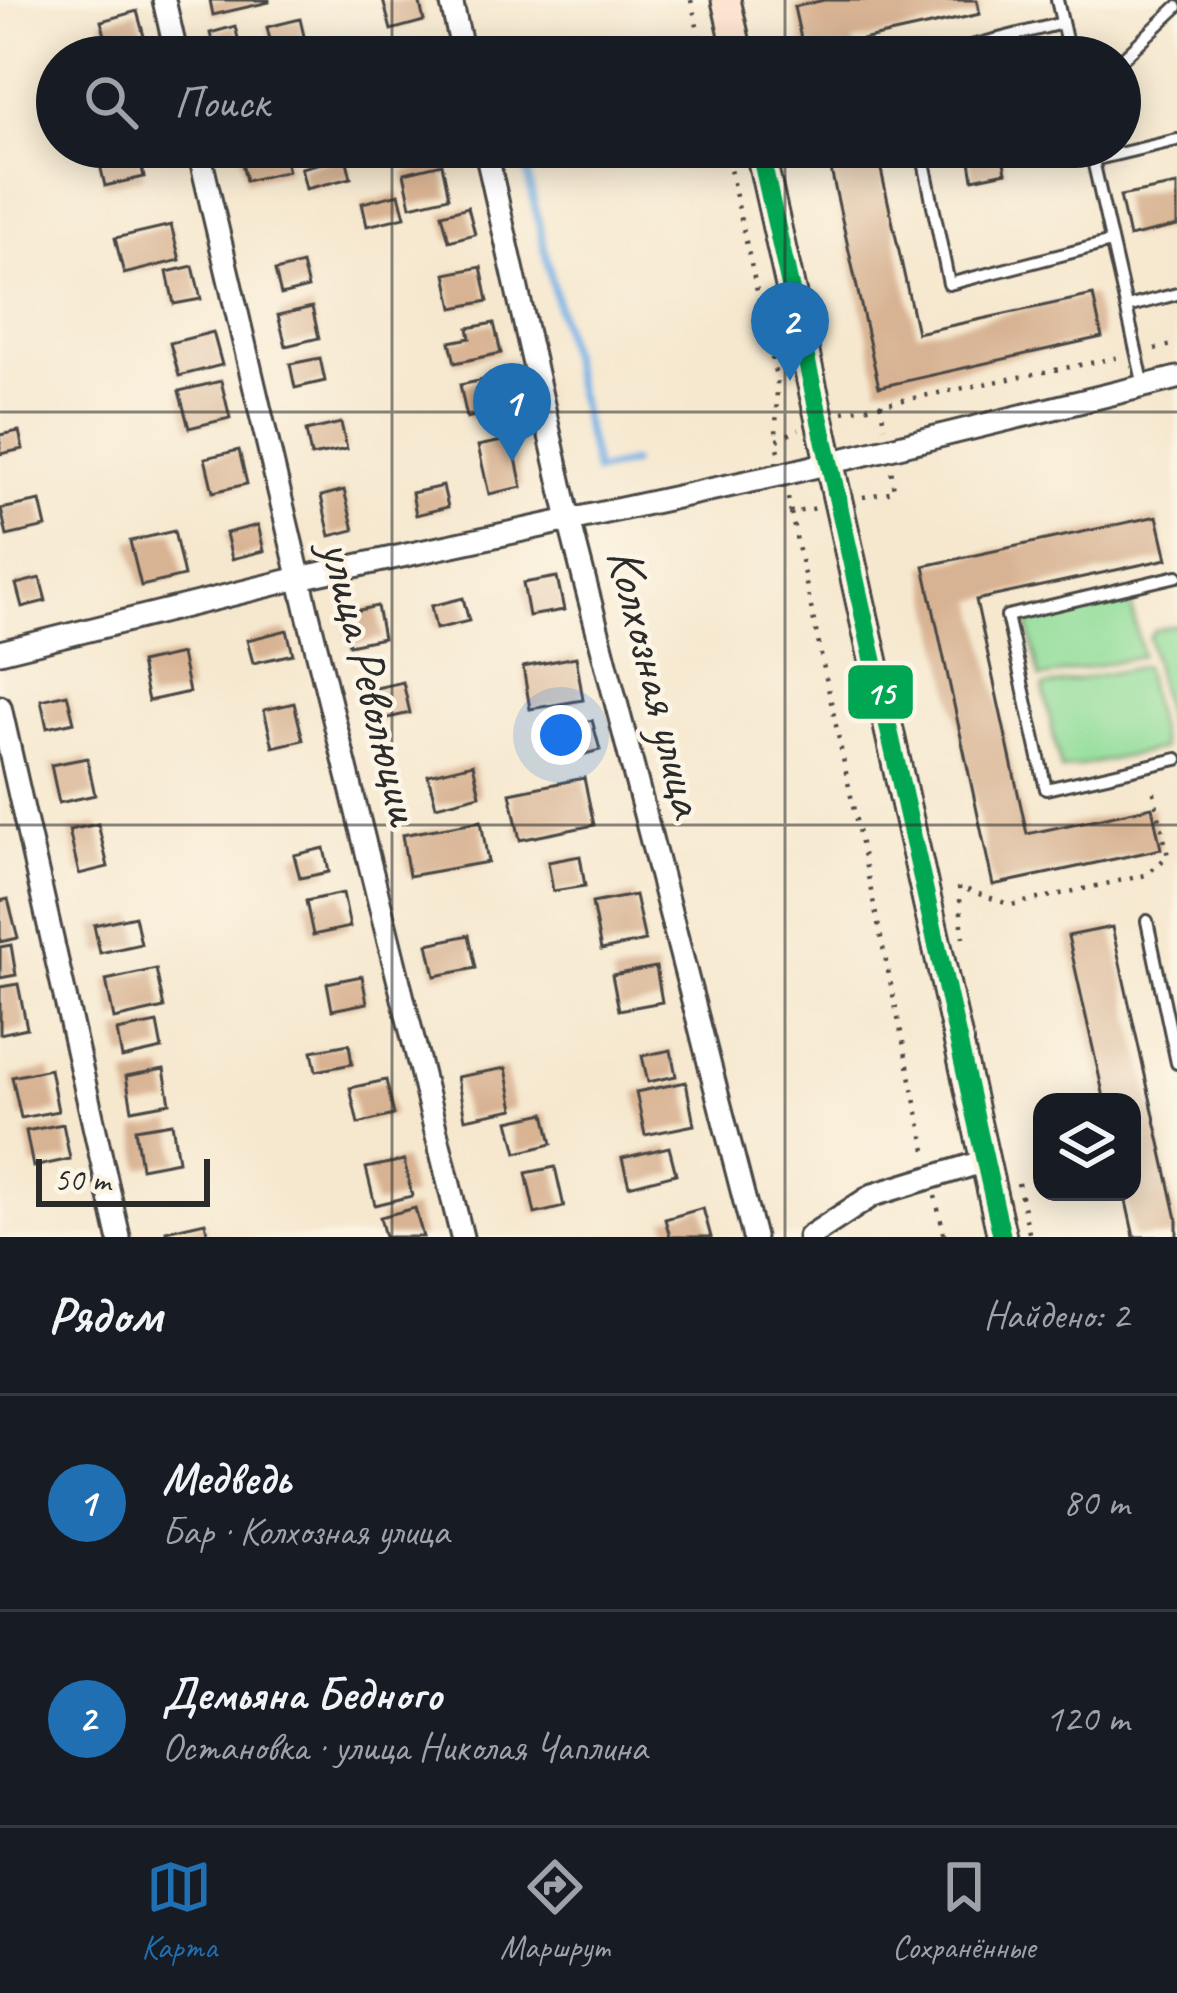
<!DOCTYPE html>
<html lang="ru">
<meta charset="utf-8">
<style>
:root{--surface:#171b24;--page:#242831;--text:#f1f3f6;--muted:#9ea1a6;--line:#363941;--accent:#1f6fb2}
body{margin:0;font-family:Caveat,sans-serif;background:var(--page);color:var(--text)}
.controls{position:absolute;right:36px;bottom:36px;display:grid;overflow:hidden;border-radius:24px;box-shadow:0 6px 30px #0003}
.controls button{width:108px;height:108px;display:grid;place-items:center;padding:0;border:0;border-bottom:3px solid var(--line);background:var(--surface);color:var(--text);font:60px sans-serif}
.scale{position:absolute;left:36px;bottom:30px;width:174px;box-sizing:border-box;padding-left:12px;border:6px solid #2b2b2b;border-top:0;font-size:33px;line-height:42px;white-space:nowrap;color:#2b2b2b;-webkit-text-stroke:9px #fcf5e5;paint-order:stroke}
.you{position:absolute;left:561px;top:735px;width:42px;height:42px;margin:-30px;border:9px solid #fff;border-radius:50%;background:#1a73e8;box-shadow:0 0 0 18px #1a73e833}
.badge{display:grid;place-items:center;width:78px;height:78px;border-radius:50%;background:var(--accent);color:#fff;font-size:39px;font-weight:700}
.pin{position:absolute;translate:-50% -99px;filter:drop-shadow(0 3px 6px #0008)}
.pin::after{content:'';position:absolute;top:63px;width:42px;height:36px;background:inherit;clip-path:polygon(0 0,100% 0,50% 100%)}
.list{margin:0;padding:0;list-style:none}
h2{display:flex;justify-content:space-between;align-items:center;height:156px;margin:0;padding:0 48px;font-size:51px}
h2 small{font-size:39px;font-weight:400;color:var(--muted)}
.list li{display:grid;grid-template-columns:78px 1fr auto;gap:36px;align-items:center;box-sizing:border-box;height:216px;padding:0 48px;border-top:3px solid var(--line)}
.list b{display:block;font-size:45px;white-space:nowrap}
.list p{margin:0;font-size:39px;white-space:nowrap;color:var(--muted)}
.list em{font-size:39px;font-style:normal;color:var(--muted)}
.icon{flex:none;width:66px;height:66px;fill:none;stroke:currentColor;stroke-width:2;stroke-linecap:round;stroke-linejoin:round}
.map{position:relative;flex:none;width:1177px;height:1237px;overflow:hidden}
.search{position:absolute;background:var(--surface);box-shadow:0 6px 30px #0003;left:36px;right:36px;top:36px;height:132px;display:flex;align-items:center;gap:30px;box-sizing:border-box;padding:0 42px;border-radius:66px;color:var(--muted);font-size:45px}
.sheet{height:588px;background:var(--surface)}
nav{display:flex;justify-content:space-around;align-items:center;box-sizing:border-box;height:168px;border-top:3px solid var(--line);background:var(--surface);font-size:33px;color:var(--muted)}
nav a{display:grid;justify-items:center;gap:6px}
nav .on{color:var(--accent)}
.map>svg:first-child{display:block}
.green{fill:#90dd9a;stroke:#5e8462;stroke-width:3}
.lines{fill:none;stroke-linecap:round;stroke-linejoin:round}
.stream{stroke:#72afe4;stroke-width:8}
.building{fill:#d8b393}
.lane-casing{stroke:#494744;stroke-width:16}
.street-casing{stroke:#494744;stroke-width:27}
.secondary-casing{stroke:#494744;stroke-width:33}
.path{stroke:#494744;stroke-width:4.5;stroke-dasharray:3 9;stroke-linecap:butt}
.lane{stroke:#fff;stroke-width:10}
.street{stroke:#fff;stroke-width:21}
.secondary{stroke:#fde4d1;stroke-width:27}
.bus-1-casing{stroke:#fcf5e5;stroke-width:27}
.bus-1{stroke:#00a651;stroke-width:18}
.grid{fill:none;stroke:#2b2b2b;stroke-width:3;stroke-opacity:0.55}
.labels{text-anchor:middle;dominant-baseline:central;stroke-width:9;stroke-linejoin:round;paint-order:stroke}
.street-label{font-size:51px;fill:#2b2b2b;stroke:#fcf5e5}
.line-badge{stroke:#fcf5e5;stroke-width:4.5}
.badge-label{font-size:33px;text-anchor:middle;font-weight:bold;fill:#fff}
</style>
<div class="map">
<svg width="1177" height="1237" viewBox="0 0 1177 1237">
<rect width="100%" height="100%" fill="#fcf5e5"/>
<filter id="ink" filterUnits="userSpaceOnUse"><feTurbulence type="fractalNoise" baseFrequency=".00833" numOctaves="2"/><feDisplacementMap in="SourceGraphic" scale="24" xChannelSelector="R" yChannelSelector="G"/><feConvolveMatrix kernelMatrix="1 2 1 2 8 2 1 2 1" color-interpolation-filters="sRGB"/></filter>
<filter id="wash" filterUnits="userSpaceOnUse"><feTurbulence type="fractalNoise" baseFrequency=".004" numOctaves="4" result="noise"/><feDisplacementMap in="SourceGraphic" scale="48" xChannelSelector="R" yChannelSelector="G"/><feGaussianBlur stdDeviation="2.7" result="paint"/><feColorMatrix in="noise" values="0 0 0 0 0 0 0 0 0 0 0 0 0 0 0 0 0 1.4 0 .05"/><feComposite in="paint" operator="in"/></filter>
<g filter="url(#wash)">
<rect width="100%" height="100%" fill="#f6e8cf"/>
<g class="green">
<path d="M 1130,599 L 1142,656 L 1040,678 L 1027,621 Z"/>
<path d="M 1177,625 L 1177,730 L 1167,725 L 1149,638 L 1154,630 Z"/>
<path d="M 1144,666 L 1162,749 L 1061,770 L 1043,687 Z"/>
</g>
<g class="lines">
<path class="stream" d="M 521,147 L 596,472 L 631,463"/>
</g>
<g id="blocks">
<g class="building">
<path d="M 210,0 L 269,0 L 269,2 L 213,15 Z"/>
<path d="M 383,0 L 419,0 L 424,21 L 391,30 Z"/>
<path d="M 824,0 L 977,0 L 980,14 L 853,42 L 856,57 L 805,57 L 794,7 Z"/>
<path d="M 137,11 L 145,40 L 109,50 L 101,21 Z"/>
<path d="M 300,19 L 309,57 L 274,57 L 267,27 Z"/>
<path d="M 235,26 L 242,55 L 216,57 L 210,33 Z"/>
<path d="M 248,147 L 282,147 L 288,171 L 246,181 L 239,149 Z"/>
<path d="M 826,147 L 876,147 L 917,333 L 1093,295 L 1102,337 L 879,387 Z"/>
<path d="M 137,148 L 144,177 L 105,186 L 98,156 Z"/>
<path d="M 1001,148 L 1006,172 L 973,179 L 969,155 Z"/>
<path d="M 346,157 L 351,178 L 306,189 L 301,168 Z"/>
<path d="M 442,164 L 449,197 L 411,206 L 404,173 Z"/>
<path d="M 1177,185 L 1177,226 L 1129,237 L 1120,196 Z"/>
<path d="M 399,194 L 405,217 L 367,226 L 362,203 Z"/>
<path d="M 468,207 L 475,234 L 449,241 L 442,214 Z"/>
<path d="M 171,225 L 180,260 L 124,274 L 115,238 Z"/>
<path d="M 302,264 L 308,288 L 281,295 L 275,271 Z"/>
<path d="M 193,266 L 201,299 L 174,304 L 167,272 Z"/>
<path d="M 481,267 L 488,301 L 453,308 L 446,274 Z"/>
<path d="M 312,307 L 319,338 L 286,346 L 278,315 Z"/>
<path d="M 494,323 L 501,353 L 455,363 L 450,342 L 470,338 L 468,328 Z"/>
<path d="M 213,332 L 222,365 L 179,376 L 170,343 Z"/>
<path d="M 320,358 L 325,381 L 295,388 L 290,364 Z"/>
<path d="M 497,377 L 504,409 L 467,418 L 460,385 Z"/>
<path d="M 221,381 L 230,418 L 189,428 L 179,391 Z"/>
<path d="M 341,423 L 347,449 L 311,456 L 306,431 Z"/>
<path d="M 19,431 L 23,449 L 0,454 L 0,435 Z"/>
<path d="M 512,439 L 522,487 L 489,494 L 478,446 Z"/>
<path d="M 239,450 L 247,484 L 213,492 L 205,458 Z"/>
<path d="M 443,486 L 448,507 L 416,515 L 412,493 Z"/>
<path d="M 344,490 L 354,530 L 330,536 L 321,496 Z"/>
<path d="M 40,501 L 46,527 L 7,536 L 1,509 Z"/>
<path d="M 1157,516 L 1167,559 L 976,600 L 1027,834 L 1152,807 L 1161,849 L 993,885 L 924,566 Z"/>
<path d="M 258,525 L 264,551 L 232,559 L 226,533 Z"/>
<path d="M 174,531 L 184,576 L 141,586 L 130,541 Z"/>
<path d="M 557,577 L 564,610 L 529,616 L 523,583 Z"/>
<path d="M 40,578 L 46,601 L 22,607 L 16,584 Z"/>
<path d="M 463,598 L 469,621 L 436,629 L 431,606 Z"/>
<path d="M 377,606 L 383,638 L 349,645 L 342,614 Z"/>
<path d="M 287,630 L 293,654 L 253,663 L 247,640 Z"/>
<path d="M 181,654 L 189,692 L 148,701 L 140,663 Z"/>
<path d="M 576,657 L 583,700 L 530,709 L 523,667 Z"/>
<path d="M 403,682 L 410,713 L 370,722 L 363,691 Z"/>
<path d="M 67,694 L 74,722 L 47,728 L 41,700 Z"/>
<path d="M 294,703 L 303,740 L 273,747 L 264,710 Z"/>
<path d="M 592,720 L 600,750 L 567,759 L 559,729 Z"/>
<path d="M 87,758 L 95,795 L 59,803 L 51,765 Z"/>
<path d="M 473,764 L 480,795 L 436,806 L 428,775 Z"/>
<path d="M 584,778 L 594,825 L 520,840 L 510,793 Z"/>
<path d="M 481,821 L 488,862 L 409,876 L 402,835 Z"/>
<path d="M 98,824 L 108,867 L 79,874 L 69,830 Z"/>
<path d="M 324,848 L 329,872 L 300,878 L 294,855 Z"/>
<path d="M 580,856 L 585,886 L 553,891 L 548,862 Z"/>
<path d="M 343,893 L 350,927 L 313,935 L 306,901 Z"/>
<path d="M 635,895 L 645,941 L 601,950 L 592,903 Z"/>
<path d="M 8,899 L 18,938 L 0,942 L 0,901 Z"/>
<path d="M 135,916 L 141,944 L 100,953 L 94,925 Z"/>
<path d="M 1112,927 L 1177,1219 L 1177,1237 L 1134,1237 L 1124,1192 L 1132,1192 L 1132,1102 L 1105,1102 L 1068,936 Z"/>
<path d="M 469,935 L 476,968 L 435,976 L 428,944 Z"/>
<path d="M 11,945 L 16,975 L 0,978 L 0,947 Z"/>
<path d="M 656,967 L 662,1002 L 619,1010 L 612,975 Z"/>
<path d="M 156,969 L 164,1008 L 114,1019 L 106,980 Z"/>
<path d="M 362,976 L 367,1003 L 332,1010 L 327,983 Z"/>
<path d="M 18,984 L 27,1028 L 0,1034 L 0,987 Z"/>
<path d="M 157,1023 L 162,1049 L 122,1058 L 117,1031 Z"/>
<path d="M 349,1044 L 352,1064 L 316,1071 L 312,1051 Z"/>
<path d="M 671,1050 L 676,1076 L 648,1082 L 642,1056 Z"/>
<path d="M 506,1068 L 514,1109 L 465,1119 L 457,1077 Z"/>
<path d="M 50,1069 L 58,1111 L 21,1118 L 12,1077 Z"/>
<path d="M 164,1069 L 170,1103 L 132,1110 L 126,1076 Z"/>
<path d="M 386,1080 L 394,1115 L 358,1124 L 350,1088 Z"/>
<path d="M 686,1082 L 694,1125 L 645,1135 L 636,1092 Z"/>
<path d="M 545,1113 L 552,1144 L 517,1153 L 509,1121 Z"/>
<path d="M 172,1123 L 178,1161 L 141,1168 L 135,1129 Z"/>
<path d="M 63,1124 L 70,1159 L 33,1167 L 26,1131 Z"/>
<path d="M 669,1147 L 676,1174 L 629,1186 L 622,1158 Z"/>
<path d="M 404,1160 L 412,1196 L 375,1205 L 366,1168 Z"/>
<path d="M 555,1167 L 564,1207 L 535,1214 L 526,1173 Z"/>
<path d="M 415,1208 L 423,1237 L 385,1237 L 380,1217 Z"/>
<path d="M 703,1208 L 711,1237 L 670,1237 L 665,1219 Z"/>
<path d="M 205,1222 L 208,1237 L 167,1237 L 166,1231 Z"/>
</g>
</g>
</g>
<g filter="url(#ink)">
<use href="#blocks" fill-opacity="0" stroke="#494744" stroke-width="3"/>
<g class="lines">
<g class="lane-casing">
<g id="lane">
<path d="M 1057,0 L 1070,57"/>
<path d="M 928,57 L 1062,23"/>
<path d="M 1120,61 L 1177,7"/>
<path d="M 921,147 L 949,284 L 1111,242"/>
<path d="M 1090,147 L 1144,386"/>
<path d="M 1093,160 L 1177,140"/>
<path d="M 1127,307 L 1177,294"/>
<path d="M 1177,576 L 1007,616 L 1046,789 L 1177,759"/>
<path d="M 1147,921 L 1177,1063"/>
</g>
</g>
<g class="street-casing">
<g id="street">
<path d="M 164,0 L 177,57"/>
<path d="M 451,0 L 464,57"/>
<path d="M 198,147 L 307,610 L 462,1237"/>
<path d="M 485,147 L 569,520 L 754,1237"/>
<path d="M 0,652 L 299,578 L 784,474 L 1177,378"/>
<path d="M 0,707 L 119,1237"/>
<path d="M 809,1237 L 873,1195 L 982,1162"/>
</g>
</g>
<g class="secondary-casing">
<g id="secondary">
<path d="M 726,0 L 739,57"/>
<path d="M 759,147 L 1002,1237"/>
</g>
</g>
<g class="path">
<path d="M 691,0 L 704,57"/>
<path d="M 725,147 L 777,381 L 776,441"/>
<path d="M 1155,349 L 1177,344"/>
<path d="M 881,403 L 884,427"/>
<path d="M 843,412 L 1120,357"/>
<path d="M 779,451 L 776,441 L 799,429"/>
<path d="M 863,497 L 894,491 L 891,468"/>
<path d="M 788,498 L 791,513 L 817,508"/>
<path d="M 791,513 L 927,1155"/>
<path d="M 963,938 L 959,887 L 1011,905 L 1146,875 L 1168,856 L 1152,784"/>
<path d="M 1018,1183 L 1030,1237"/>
<path d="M 935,1196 L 945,1237"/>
</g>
<use href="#lane" class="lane"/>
<use href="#street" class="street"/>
<use href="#secondary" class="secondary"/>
<g class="bus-1-casing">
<path id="bus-1" d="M 759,147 L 1002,1237"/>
</g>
<use href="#bus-1" class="bus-1"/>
</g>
</g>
<path class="grid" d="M 392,0 L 392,57M 785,0 L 785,57M 392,147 L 392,1237M 785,147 L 785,1237M 0,412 L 1177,412M 0,825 L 1177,825"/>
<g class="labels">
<g class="street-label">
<text transform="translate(372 682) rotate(76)">улица Революции</text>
<text transform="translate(657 682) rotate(76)">Колхозная улица</text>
</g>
</g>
<rect class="line-badge" x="846" y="663" width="69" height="58" rx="12" fill="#00a651"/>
<g class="badge-label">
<text x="880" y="704">15</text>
</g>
</svg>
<div class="controls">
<button><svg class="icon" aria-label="layers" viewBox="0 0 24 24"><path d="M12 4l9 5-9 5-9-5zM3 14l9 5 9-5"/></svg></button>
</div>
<div class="scale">50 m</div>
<div class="you"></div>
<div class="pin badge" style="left:512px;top:462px">1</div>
<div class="pin badge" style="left:790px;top:381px">2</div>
<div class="search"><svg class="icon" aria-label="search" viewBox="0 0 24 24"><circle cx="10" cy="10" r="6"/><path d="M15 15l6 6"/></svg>Поиск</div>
</div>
<section class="sheet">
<h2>Рядом<small>Найдено: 2</small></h2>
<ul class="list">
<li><span class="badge">1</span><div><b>Медведь</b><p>Бар · Колхозная улица</p></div><em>80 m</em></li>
<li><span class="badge">2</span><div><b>Демьяна Бедного</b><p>Остановка · улица Николая Чаплина</p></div><em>120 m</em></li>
</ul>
</section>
<nav>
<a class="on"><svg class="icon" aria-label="map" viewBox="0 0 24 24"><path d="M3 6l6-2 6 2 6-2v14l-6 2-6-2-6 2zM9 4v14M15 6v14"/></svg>Карта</a>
<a><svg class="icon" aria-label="directions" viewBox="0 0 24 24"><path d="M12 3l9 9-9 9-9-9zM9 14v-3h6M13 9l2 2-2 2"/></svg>Маршрут</a>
<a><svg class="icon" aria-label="saved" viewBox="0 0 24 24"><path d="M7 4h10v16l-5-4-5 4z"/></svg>Сохранённые</a>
</nav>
